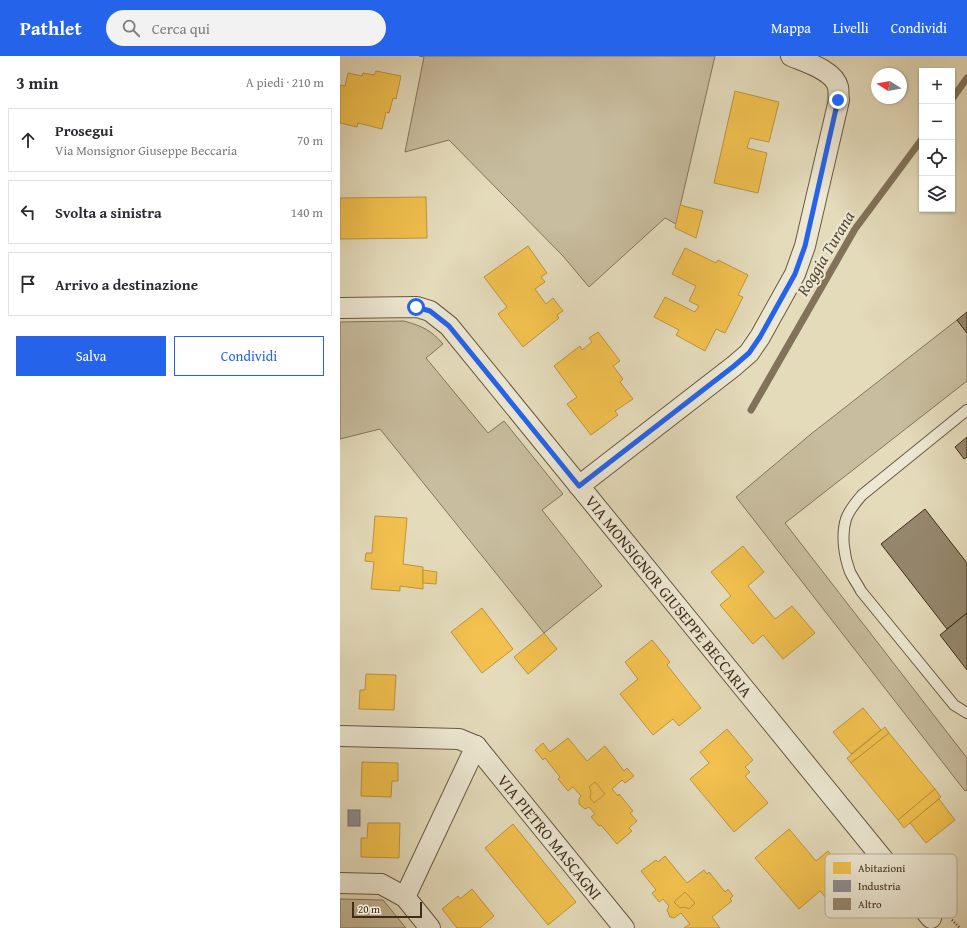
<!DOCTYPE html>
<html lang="it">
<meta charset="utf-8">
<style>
:root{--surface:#fff;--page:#f2f2f3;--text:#2b2b33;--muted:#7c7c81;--line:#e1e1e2;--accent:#2563eb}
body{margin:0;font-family:"Gentium Book Plus",serif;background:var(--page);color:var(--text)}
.controls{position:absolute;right:12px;top:12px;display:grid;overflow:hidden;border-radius:0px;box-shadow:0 1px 3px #0004}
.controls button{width:36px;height:36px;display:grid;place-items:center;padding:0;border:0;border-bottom:1px solid var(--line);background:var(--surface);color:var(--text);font:20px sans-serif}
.compass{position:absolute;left:531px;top:12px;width:36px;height:36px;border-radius:50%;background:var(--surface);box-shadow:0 1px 3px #0004;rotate:281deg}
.scale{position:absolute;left:12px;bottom:10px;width:70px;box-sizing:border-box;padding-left:4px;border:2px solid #402d19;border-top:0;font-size:11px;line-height:14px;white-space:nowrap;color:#402d19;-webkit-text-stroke:3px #ede8d3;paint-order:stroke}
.stop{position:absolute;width:12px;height:12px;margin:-9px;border:3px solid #2563eb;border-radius:50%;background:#fff}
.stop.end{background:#2563eb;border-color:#fff;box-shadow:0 1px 4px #0008}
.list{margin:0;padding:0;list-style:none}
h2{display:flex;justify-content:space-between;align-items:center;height:52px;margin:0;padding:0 16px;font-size:17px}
h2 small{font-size:13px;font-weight:400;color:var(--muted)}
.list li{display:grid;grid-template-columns:26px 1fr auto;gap:12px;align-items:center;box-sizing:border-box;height:64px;margin:0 8px 8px;padding:0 8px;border:1px solid var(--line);border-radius:0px}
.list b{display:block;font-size:15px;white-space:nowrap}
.list p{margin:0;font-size:13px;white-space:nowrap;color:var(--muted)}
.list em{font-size:13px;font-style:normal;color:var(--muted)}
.actions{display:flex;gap:8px;padding:12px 16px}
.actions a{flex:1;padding:9px 0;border:1px solid var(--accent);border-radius:0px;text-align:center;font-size:14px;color:var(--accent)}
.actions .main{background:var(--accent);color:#fff}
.icon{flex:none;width:22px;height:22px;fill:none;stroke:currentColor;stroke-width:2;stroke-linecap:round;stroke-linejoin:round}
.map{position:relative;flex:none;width:627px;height:872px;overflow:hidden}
header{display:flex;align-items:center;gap:24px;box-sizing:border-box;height:56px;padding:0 20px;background:var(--accent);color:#fff}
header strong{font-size:19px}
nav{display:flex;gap:22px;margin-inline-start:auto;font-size:14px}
.search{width:280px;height:36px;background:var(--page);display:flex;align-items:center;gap:10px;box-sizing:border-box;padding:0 14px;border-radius:22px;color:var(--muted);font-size:15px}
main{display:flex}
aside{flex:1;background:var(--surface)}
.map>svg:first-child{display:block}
.green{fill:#c8bd9f;stroke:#84755c}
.homes{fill:#f2c14e;stroke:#bd953e}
.industry{fill:#8d8d92;stroke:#76706e}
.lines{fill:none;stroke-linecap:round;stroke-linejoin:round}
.stream{stroke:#817259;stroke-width:7}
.building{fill:#95876d;stroke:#402d19}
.service-casing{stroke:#695842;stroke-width:12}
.minor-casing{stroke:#695842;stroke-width:22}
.path{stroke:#402d19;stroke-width:2.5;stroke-dasharray:1 2;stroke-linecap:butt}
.service{stroke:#ede8d3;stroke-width:10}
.minor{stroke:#ede8d3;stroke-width:20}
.route{stroke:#2563eb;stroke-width:5}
.labels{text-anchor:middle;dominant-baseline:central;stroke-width:4;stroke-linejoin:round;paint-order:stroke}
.street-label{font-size:16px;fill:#402d19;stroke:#ede8d3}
.water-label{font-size:17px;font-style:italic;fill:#5b4a34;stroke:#ede8d3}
.key{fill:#ede8d3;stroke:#b9b09b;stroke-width:1}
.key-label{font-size:11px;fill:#402d19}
</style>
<header>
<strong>Pathlet</strong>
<div class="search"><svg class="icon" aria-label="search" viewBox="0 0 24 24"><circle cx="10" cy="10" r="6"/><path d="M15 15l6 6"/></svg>Cerca qui</div>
<nav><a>Mappa</a><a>Livelli</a><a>Condividi</a></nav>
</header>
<main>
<aside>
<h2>3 min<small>A piedi · 210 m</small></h2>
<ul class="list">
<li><svg class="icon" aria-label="ahead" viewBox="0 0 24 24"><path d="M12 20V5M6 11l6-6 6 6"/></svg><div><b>Prosegui</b><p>Via Monsignor Giuseppe Beccaria</p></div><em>70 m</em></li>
<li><svg class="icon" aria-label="left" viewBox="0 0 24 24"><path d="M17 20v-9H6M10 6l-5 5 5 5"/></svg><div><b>Svolta a sinistra</b></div><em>140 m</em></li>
<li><svg class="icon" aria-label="arrive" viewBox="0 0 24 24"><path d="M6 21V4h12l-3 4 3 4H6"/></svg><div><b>Arrivo a destinazione</b></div></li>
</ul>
<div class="actions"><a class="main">Salva</a><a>Condividi</a></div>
</aside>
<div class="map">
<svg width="627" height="872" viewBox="0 0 627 872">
<rect width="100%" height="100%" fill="#e4dbbb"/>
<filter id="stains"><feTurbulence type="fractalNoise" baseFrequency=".005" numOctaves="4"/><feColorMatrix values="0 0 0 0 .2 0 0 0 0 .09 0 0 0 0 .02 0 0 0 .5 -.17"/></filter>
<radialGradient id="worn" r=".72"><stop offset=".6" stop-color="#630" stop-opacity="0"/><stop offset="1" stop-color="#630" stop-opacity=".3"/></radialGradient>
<g class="green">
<path d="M 79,0 L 375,0 L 336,168 L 325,162 L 249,231 L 223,200 L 109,84 L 65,96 L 84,1 Z"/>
<path d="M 617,264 L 627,277 L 627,325 L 445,467 L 627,702 L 627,734 L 625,735 L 396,441 L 471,378 Z"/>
<path d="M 64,265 C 82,270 91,274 103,288 L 86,302 L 148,377 L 164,365 L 223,438 L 202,454 L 262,530 L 204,577 L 40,373 L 0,383 L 0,266 Z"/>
<path d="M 0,843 L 43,844 L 66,872 L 0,872 Z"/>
</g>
<g class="homes">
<path d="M 36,15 L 61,20 L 56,43 L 53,42 L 49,57 L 46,56 L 42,73 L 18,67 L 17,71 L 0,67 L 0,29 L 5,30 L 8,17 L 22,20 L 23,17 L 34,19 Z"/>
<path d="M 395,35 L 439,46 L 429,86 L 410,82 L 407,92 L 427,97 L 418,137 L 374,127 Z"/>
<path d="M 86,141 L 87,182 L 0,183 L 0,142 Z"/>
<path d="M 340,149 L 363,155 L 356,182 L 335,172 Z"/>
<path d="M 188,190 L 207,217 L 201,221 L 205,226 L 195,233 L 206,248 L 213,242 L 223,255 L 217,259 L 219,262 L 183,291 L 158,258 L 167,251 L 144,221 Z"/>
<path d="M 345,192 L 376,207 L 378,204 L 408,219 L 398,239 L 403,241 L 385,277 L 376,273 L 365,295 L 336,279 L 339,274 L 314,261 L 325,241 L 355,256 L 359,250 L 349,245 L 356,230 L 332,218 Z"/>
<path d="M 258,276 L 280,305 L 273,310 L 283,323 L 280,326 L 293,343 L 275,355 L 278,359 L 251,379 L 227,348 L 237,341 L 214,310 L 240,290 L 242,294 L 252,286 L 249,282 Z"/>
<path d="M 35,460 L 67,462 L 63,508 L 83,511 L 83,533 L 60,530 L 60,535 L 31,533 L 34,506 L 25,505 L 26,497 L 32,497 Z"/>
<path d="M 403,490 L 424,516 L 408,530 L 435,563 L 452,550 L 475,577 L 443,603 L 423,579 L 413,588 L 380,549 L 391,540 L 371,516 Z"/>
<path d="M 83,514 L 97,516 L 96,528 L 83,527 Z"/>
<path d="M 142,552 L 173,593 L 142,617 L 111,576 Z"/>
<path d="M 204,577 L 217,593 L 188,618 L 174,601 Z"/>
<path d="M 312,584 L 330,606 L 327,609 L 361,652 L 339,670 L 333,663 L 313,679 L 280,638 L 298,623 L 285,606 Z"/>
<path d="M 26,618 L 56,619 L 54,654 L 19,653 L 20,634 L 25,634 Z"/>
<path d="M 523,652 L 541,674 L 511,698 L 493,676 Z"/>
<path d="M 545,671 L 549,677 L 511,707 L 507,702 Z"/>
<path d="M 387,673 L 413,704 L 405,711 L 410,716 L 405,720 L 428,747 L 394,776 L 350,723 L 369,707 L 360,696 Z"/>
<path d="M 549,677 L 595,733 L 558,764 L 511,707 Z"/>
<path d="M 228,682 L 247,705 L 265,690 L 284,715 L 287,712 L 294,720 L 285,727 L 282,724 L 272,733 L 278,740 L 279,738 L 293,755 L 290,757 L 297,765 L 289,772 L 292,775 L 277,788 L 261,769 L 259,770 L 251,761 L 255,758 L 249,751 L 245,753 L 239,748 L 239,743 L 241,740 L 233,731 L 228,735 L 218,723 L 220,721 L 205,702 L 203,704 L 195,694 L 203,687 L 210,696 Z"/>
<path d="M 22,706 L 58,707 L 58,725 L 52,725 L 51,741 L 21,740 Z"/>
<path d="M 255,726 L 265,738 L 254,747 L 250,742 L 251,735 L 249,731 Z"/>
<path d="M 595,733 L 601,741 L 564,772 L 558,764 Z"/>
<path d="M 599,743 L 615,764 L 586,787 L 570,767 Z"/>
<path d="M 28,767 L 60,767 L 59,802 L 21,801 L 21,782 L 27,782 Z"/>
<path d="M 173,768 L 236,846 L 208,869 L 145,792 Z"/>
<path d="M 449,773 L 476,805 L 488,795 L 514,826 L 487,849 L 485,846 L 488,844 L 480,835 L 459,853 L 415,802 Z"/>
<path d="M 325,800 L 347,827 L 364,814 L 367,818 L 369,816 L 385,836 L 388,833 L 393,840 L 390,843 L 392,845 L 372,861 L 380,872 L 344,872 L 350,868 L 341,857 L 334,862 L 330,861 L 327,854 L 329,850 L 323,843 L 319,846 L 312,837 L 316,834 L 301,815 L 316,804 L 318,806 Z"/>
<path d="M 132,833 L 154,860 L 140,872 L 117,872 L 102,853 L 118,840 L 120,843 Z"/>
<path d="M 345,836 L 355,847 L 349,853 L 345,851 L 340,852 L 334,846 Z"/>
</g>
<rect class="industry" x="8" y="754" width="12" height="16"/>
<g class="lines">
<g class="stream">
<path d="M 612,43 L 627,22"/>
<path d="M 411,354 L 515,173 L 582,83"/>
</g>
</g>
<g class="building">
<path d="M 627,256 L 627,277 L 617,264 Z"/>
<path d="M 627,381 L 627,401 L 624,403 L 615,391 Z"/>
<path d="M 585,453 L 627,507 L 627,557 L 607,573 L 541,488 Z"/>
<path d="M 627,557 L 627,614 L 600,579 Z"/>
</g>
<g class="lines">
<g class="service-casing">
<path id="service" d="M 627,354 L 522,439 C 516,446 509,454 506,463 C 501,479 504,500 510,516 C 513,522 518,529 521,535 L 614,649 L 627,657"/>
</g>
<g class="minor-casing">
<g id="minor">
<path d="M 0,252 L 77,251 L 90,255 L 109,270 L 591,862"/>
<path d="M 239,430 L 394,310 L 409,297 L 420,281 L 455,218 L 465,190 L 499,44 C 498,40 499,35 498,31 C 494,14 465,6 451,0"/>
<path d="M 0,680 L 119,683 L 136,690"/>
<path d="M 136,690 L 284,872"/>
<path d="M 0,827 L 41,828 L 65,841 L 90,872"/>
<path d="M 65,841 L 136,690"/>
</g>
</g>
<path class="path" d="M 612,864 L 620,872"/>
<use href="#service" class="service"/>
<use href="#minor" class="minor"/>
</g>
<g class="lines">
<path class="route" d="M 76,251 L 90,255 L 109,270 L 239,430 L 394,310 L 409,297 L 420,281 L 455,218 L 465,190 L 498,44"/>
</g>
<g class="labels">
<g class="street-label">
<text transform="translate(329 540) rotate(51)">VIA MONSIGNOR GIUSEPPE BECCARIA</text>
<text transform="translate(210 781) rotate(51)">VIA PIETRO MASCAGNI</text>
</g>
<g class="water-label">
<text transform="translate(485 197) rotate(-59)">Roggia Turana</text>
</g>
</g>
<rect x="485" y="798" width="132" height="64" rx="6" class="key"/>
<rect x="493" y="806" width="18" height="12" fill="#f2c14e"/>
<rect x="493" y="824" width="18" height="12" fill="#8d8d92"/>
<rect x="493" y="842" width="18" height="12" fill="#95876d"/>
<g class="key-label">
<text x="518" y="816">Abitazioni</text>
<text x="518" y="834">Industria</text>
<text x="518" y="852">Altro</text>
</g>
<rect width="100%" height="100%" filter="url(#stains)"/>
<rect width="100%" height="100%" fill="url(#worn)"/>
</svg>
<div class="controls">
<button>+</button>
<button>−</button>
<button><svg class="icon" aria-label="locate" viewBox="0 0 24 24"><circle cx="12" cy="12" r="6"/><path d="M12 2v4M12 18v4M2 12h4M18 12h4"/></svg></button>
<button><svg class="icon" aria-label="layers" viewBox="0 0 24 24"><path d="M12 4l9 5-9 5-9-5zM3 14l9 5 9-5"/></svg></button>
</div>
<svg class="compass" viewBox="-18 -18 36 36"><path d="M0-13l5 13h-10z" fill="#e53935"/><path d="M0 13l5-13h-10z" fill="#7c7c81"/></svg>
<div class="scale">20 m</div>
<div class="stop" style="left:76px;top:251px"></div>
<div class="stop end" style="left:498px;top:44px"></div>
</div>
</main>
